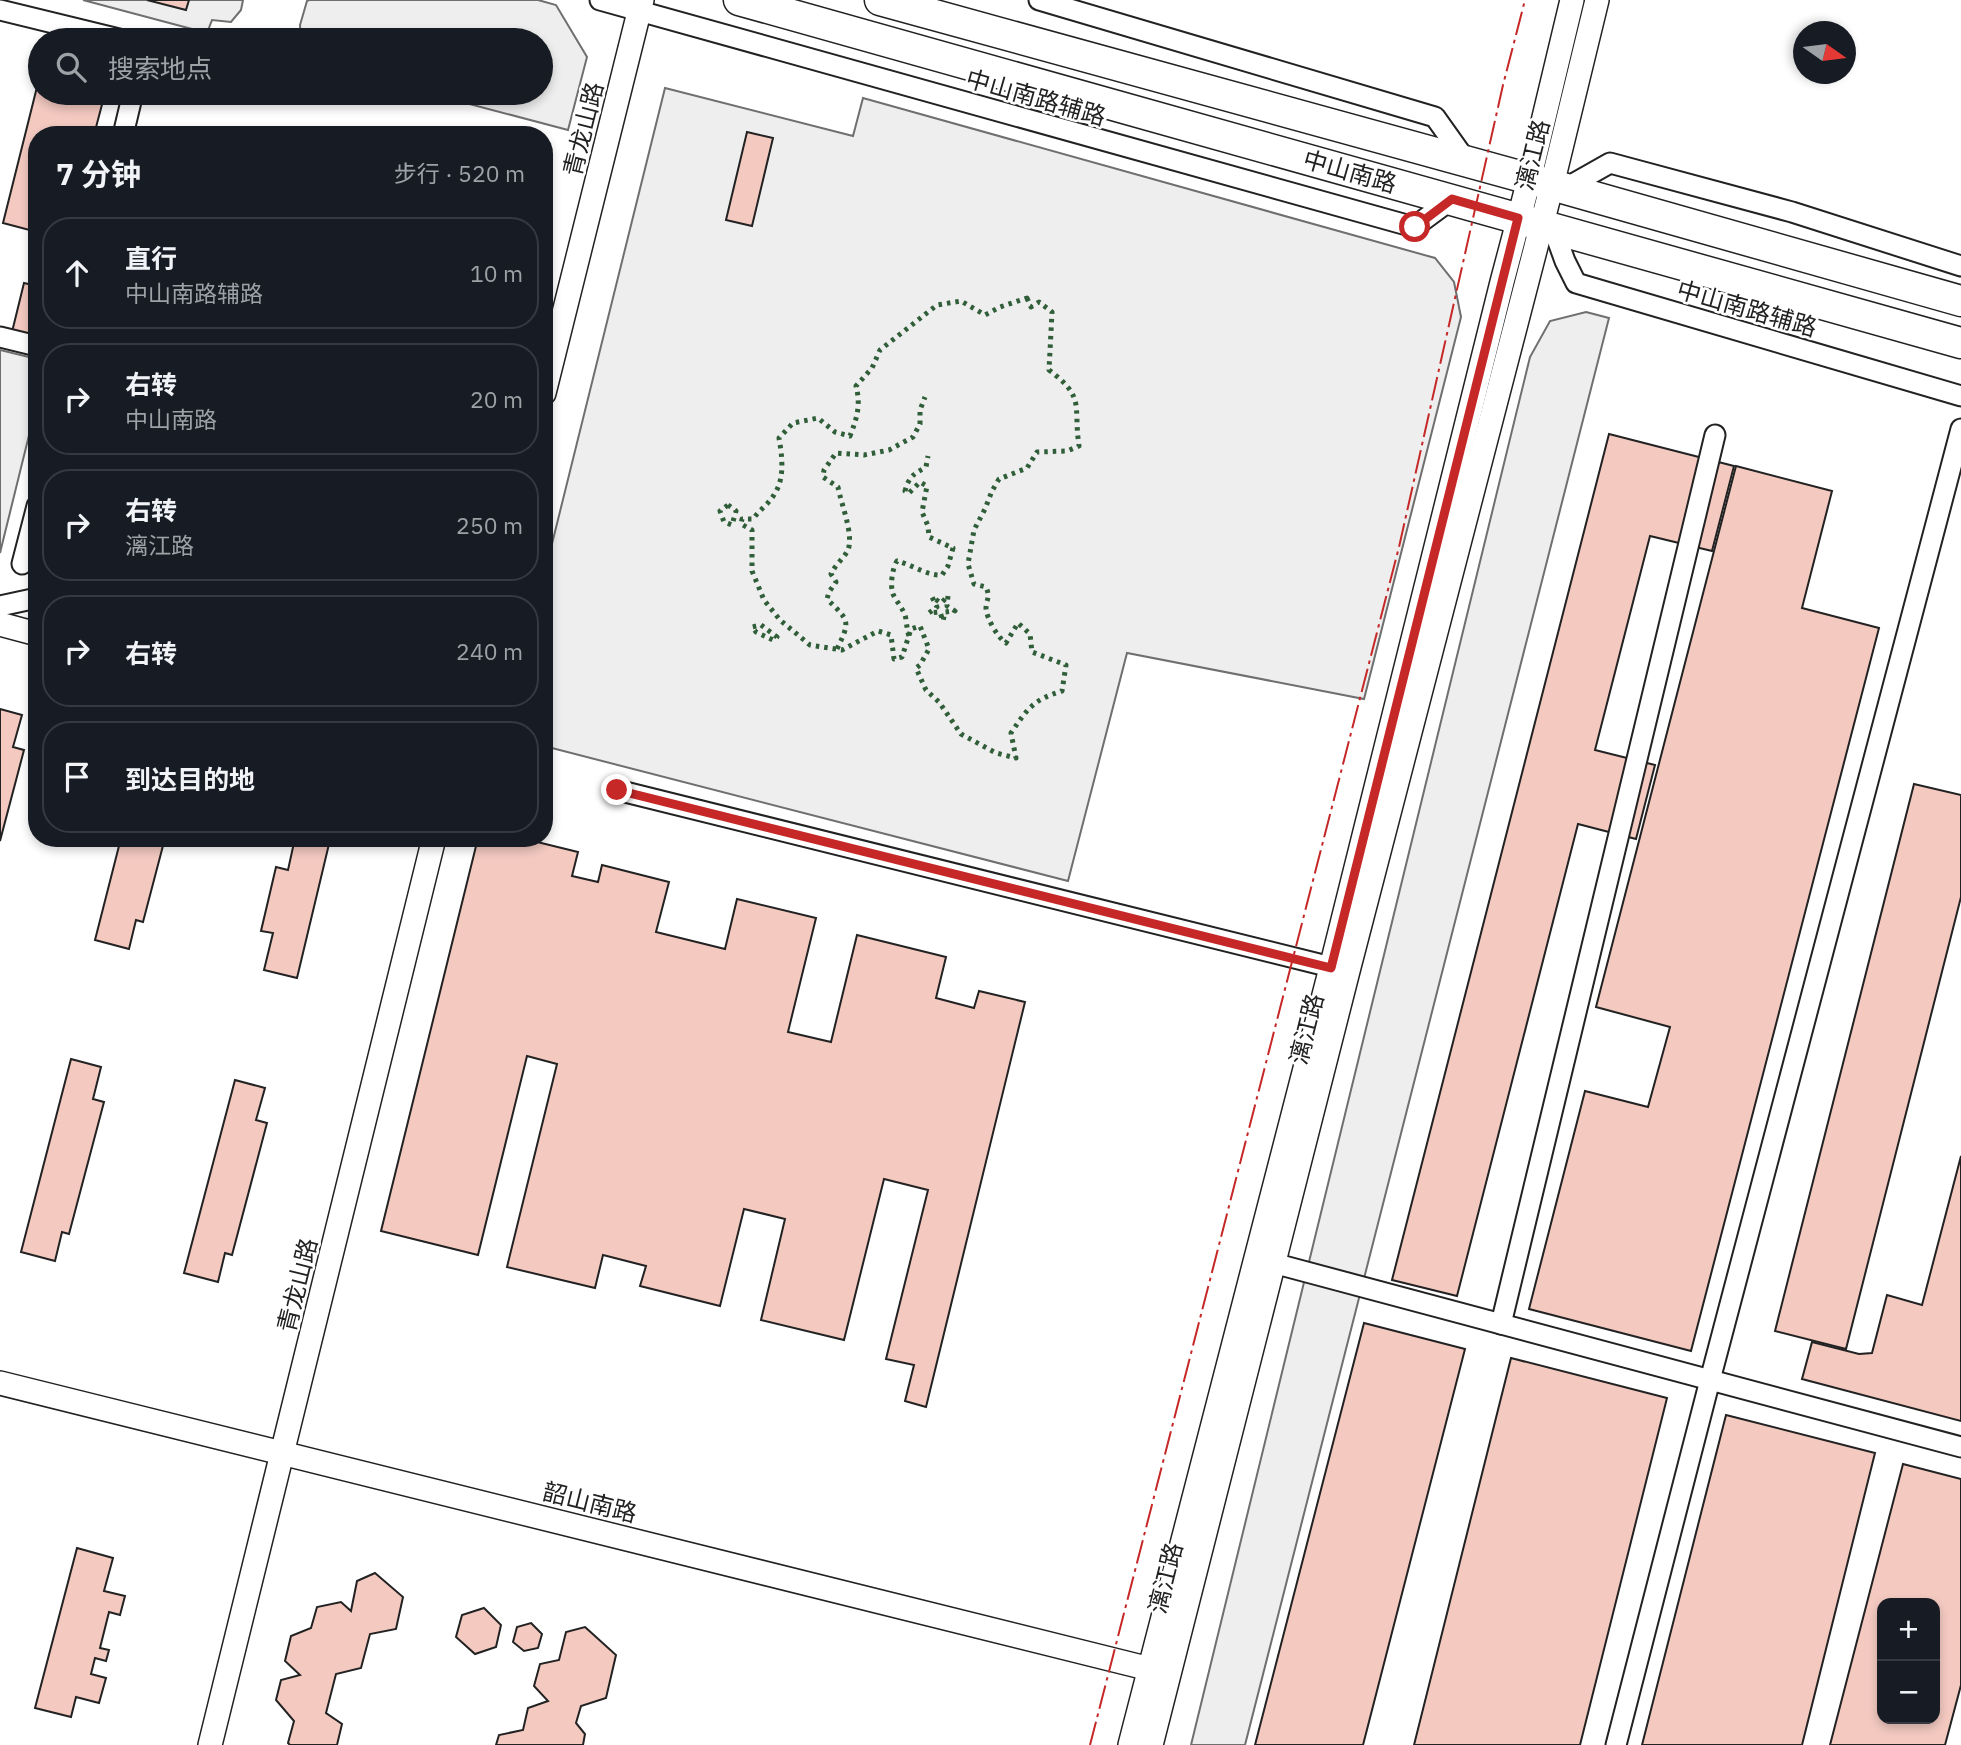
<!DOCTYPE html>
<html lang="zh">
<meta charset="utf-8">
<style>
:root{--surface:#171b24;--page:#20242c;--text:#f1f3f6;--muted:#9ea1a6;--line:#363941}
body{margin:0;font-family:"IBM Plex Sans","Noto Sans SC",sans-serif;background:var(--page);color:var(--text)}
.controls{position:absolute;right:21px;bottom:21px;display:grid;overflow:hidden;border-radius:14px;box-shadow:0 4px 10px #0003}
.controls button{width:63px;height:63px;display:grid;place-items:center;padding:0;border:0;border-bottom:2px solid var(--line);background:var(--surface);color:var(--text);font:35px sans-serif}
.compass{position:absolute;left:1793px;top:21px;width:63px;height:63px;border-radius:50%;background:var(--surface);box-shadow:0 4px 10px #0003;rotate:104deg}
.stop{position:absolute;width:21px;height:21px;margin:-16px;border:5px solid #c62828;border-radius:50%;background:#fff}
.stop.end{background:#c62828;border-color:#fff;box-shadow:0 2px 7px #0008}
.list{margin:0;padding:0;list-style:none}
h2{display:flex;justify-content:space-between;align-items:center;height:91px;margin:0;padding:0 28px;font-size:30px}
h2 small{font-size:23px;font-weight:400;color:var(--muted)}
.list li{display:grid;grid-template-columns:46px 1fr auto;gap:21px;align-items:center;box-sizing:border-box;height:112px;margin:0 14px 14px;padding:0 14px;border:2px solid var(--line);border-radius:28px}
.list b{display:block;font-size:26px;white-space:nowrap}
.list p{margin:0;font-size:23px;white-space:nowrap;color:var(--muted)}
.list em{font-size:23px;font-style:normal;color:var(--muted)}
.icon{flex:none;width:38px;height:38px;fill:none;stroke:currentColor;stroke-width:2;stroke-linecap:round;stroke-linejoin:round}
.map{position:relative;flex:none;width:1961px;height:1745px;overflow:hidden}
.search{position:absolute;background:var(--surface);box-shadow:0 4px 10px #0003;left:28px;top:28px;width:525px;height:77px;display:flex;align-items:center;gap:18px;box-sizing:border-box;padding:0 24px;border-radius:38px;color:var(--muted);font-size:26px}
.panel{position:absolute;background:var(--surface);box-shadow:0 4px 10px #0003;left:28px;top:126px;width:525px;height:721px;border-radius:28px}
.map>svg:first-child{display:block}
.green{fill:#eee;stroke:#6f6f6f;stroke-width:2}
.building{fill:#f3c9c0;stroke:#222;stroke-width:2;fill-rule:evenodd}
.lines{fill:none;stroke-linecap:round;stroke-linejoin:round}
.minor-casing{stroke:#222;stroke-width:23}
.tertiary-casing{stroke:#222;stroke-width:26}
.primary-casing{stroke:#222;stroke-width:33}
.minor{stroke:#fff;stroke-width:19}
.tertiary{stroke:#fff;stroke-width:23}
.primary{stroke:#fff;stroke-width:30}
.hedge{stroke:#2f5e38;stroke-width:5;stroke-dasharray:3.5 5;stroke-linecap:butt}
.power{stroke:#c62828;stroke-width:2;stroke-dasharray:24 5 3.5 5;stroke-linecap:butt}
.route{stroke:#c62828;stroke-width:9}
.labels{text-anchor:middle;dominant-baseline:central;stroke-width:5;stroke-linejoin:round;paint-order:stroke}
.street-label{font-size:24px;fill:#222;stroke:#fff}
</style>
<div class="map">
<svg width="1961" height="1745" viewBox="0 0 1961 1745">
<rect width="100%" height="100%" fill="#fff"/>
<g class="green">
<path d="M 83,0 L 243,0 L 241,10 L 231,22 L 212,20 L 207,33 Z"/>
<path d="M 309,0 L 538,0 L 556,5 L 587,57 L 568,130 L 428,93 L 541,93 L 541,40 L 301,40 L 300,25 L 307,1 Z"/>
<path d="M 665,88 L 853,136 L 863,98 L 1435,258 L 1454,282 L 1461,317 L 1364,699 L 1127,653 L 1068,881 L 544,746 L 544,576 Z"/>
<path d="M 1586,312 L 1609,318 L 1245,1745 L 1191,1745 L 1530,357 L 1550,321 Z"/>
<path d="M 0,350 L 37,359 L 37,415 L 34,415 L 0,553 Z"/>
</g>
<g class="building">
<path d="M 147,0 L 189,0 L 186,10 Z"/>
<path d="M 40,75 L 40,93 L 105,93 L 94,135 L 37,135 L 37,232 L 3,223 Z"/>
<path d="M 747,132 L 773,138 L 752,226 L 726,220 Z"/>
<path d="M 24,283 L 37,286 L 37,338 L 12,332 Z"/>
<path d="M 1609,434 L 1734,466 L 1712,551 L 1650,536 L 1595,750 L 1655,765 L 1636,839 L 1578,824 L 1457,1296 L 1392,1280 Z"/>
<path d="M 1736,466 L 1832,491 L 1802,608 L 1879,628 L 1691,1351 L 1529,1309 L 1585,1091 L 1648,1107 L 1670,1027 L 1596,1007 Z"/>
<path d="M 0,709 L 22,715 L 13,747 L 24,750 L 0,841 Z"/>
<path d="M 1914,784 L 1961,795 L 1961,897 L 1846,1349 L 1775,1331 Z"/>
<path d="M 121,838 L 165,838 L 143,922 L 136,920 L 129,949 L 95,940 Z"/>
<path d="M 295,838 L 305,838 L 329,844 L 297,978 L 264,970 L 273,933 L 261,931 L 276,867 L 288,870 Z"/>
<path d="M 478,838 L 521,838 L 578,852 L 572,876 L 598,882 L 602,865 L 669,882 L 656,932 L 725,949 L 737,899 L 816,918 L 788,1032 L 831,1042 L 857,935 L 946,957 L 936,998 L 974,1008 L 979,991 L 1025,1002 L 926,1407 L 905,1401 L 914,1365 L 886,1359 L 928,1190 L 884,1179 L 844,1340 L 761,1320 L 785,1219 L 744,1209 L 720,1306 L 640,1286 L 646,1266 L 603,1255 L 595,1288 L 507,1267 L 557,1064 L 527,1056 L 478,1255 L 381,1231 Z"/>
<path d="M 71,1059 L 101,1067 L 93,1099 L 104,1102 L 69,1234 L 62,1232 L 55,1261 L 21,1252 Z"/>
<path d="M 235,1080 L 265,1088 L 256,1120 L 267,1123 L 232,1255 L 225,1253 L 218,1282 L 184,1273 Z"/>
<path d="M 1961,1156 L 1961,1421 L 1802,1379 L 1812,1342 L 1859,1354 L 1872,1353 L 1887,1295 L 1922,1305 Z"/>
<path d="M 1364,1323 L 1465,1349 L 1363,1745 L 1255,1745 Z"/>
<path d="M 1511,1358 L 1667,1398 L 1580,1745 L 1414,1745 Z"/>
<path d="M 1726,1415 L 1875,1453 L 1802,1745 L 1642,1745 Z"/>
<path d="M 1903,1464 L 1961,1479 L 1961,1685 L 1945,1745 L 1830,1745 ZM 1882,1603 L 1935,1603 L 1935,1719 L 1882,1719 Z"/>
<path d="M 77,1548 L 113,1558 L 104,1591 L 125,1596 L 120,1615 L 109,1612 L 100,1648 L 109,1650 L 106,1661 L 95,1658 L 91,1674 L 106,1678 L 99,1703 L 76,1697 L 71,1717 L 35,1708 Z"/>
<path d="M 375,1573 L 403,1597 L 396,1629 L 370,1634 L 361,1668 L 336,1674 L 326,1713 L 342,1724 L 337,1745 L 290,1745 L 288,1743 L 294,1721 L 276,1700 L 281,1680 L 300,1675 L 285,1661 L 291,1636 L 311,1628 L 317,1607 L 341,1602 L 351,1611 L 357,1581 Z"/>
<path d="M 484,1608 L 501,1625 L 496,1647 L 475,1654 L 456,1637 L 462,1615 Z"/>
<path d="M 531,1623 L 542,1634 L 538,1648 L 524,1651 L 513,1642 L 517,1627 Z"/>
<path d="M 585,1627 L 616,1655 L 606,1698 L 581,1706 L 576,1723 L 585,1734 L 583,1745 L 496,1745 L 499,1735 L 523,1730 L 528,1708 L 548,1701 L 534,1686 L 540,1664 L 559,1660 L 566,1632 Z"/>
</g>
<g class="lines">
<g class="minor-casing">
<g id="minor">
<path d="M 600,0 L 1414,227 L 1452,199"/>
<path d="M 1039,0 L 1435,117 L 1467,162"/>
<path d="M 0,10 L 123,40"/>
<path d="M 123,135 L 133,93"/>
<path d="M 1564,189 L 1610,163 L 1792,212 L 1961,266"/>
<path d="M 1553,228 L 1565,261 L 1576,283 L 1961,396"/>
<path d="M 0,337 L 37,346"/>
<path d="M 22,564 L 37,506"/>
<path d="M 0,606 L 37,598"/>
<path d="M 617,790 L 1343,970"/>
<path d="M 1273,1263 L 1961,1447"/>
<path d="M 1501,1324 L 1715,435"/>
<path d="M 1616,1745 L 1710,1380 L 1961,429"/>
</g>
</g>
<g class="tertiary-casing">
<g id="tertiary">
<path d="M 544,393 L 642,0"/>
<path d="M 0,624 L 37,634"/>
<path d="M 0,1383 L 1162,1672"/>
<path d="M 210,1745 L 434,838"/>
<path d="M 1130,1745 L 1331,968 L 1502,282 L 1529,180 L 1572,0"/>
<path d="M 1151,1745 L 1348,971 L 1552,185 L 1597,0"/>
</g>
</g>
<g class="primary-casing">
<g id="primary">
<path d="M 739,0 L 1961,343"/>
<path d="M 880,0 L 1552,185 L 1961,301"/>
</g>
</g>
<use href="#minor" class="minor"/>
<use href="#tertiary" class="tertiary"/>
<use href="#primary" class="primary"/>
<g class="hedge">
<path d="M 1027,298 L 1031,307 L 1039,302 L 1052,312 L 1049,370 C 1086,398 1073,405 1079,446 L 1067,451 L 1037,452 L 1027,468 L 999,479 L 992,491 L 985,509 L 974,530 L 968,564 L 974,584 L 986,587 C 991,599 986,598 986,609 C 987,619 998,638 1006,643 L 1018,623 L 1030,634 L 1032,652 L 1066,665 L 1062,691 C 1033,700 1028,708 1011,733 L 1016,758 L 996,753 L 961,734 L 939,702 L 926,690 L 916,668 L 920,665 L 929,649 L 920,626 L 911,629 L 902,657 L 894,659 L 891,635 L 878,631 L 842,650 L 810,645 L 780,620 L 764,600 L 752,571 L 752,530 L 741,524 L 742,519 L 753,519 C 760,509 770,503 775,493 C 785,478 782,455 779,438 L 793,423 L 818,418 L 835,432 L 850,436 C 857,418 861,405 856,386 L 872,368 L 880,350 L 937,305 L 961,301 L 985,315 L 1000,307 Z"/>
<path d="M 728,505 L 736,511 L 732,525 L 724,522 L 720,511 Z"/>
<path d="M 948,596 L 947,606 L 955,611 L 945,612 L 943,621 L 940,612 L 929,613 L 937,607 L 932,597 L 941,603 Z"/>
<path d="M 761,625 L 777,637 L 773,640 L 756,632 L 752,627 Z"/>
<path d="M 909,636 C 907,630 907,626 906,620 C 905,610 897,603 893,594 C 890,586 892,569 897,561 C 913,565 927,576 942,575 L 948,566 L 953,548 L 929,537 L 928,526 L 922,512 L 927,486 L 920,482 L 909,493 L 905,491 C 909,476 914,474 926,467 L 928,456"/>
<path d="M 837,649 C 851,620 849,621 827,599 L 829,592 L 836,582 L 831,574 C 835,565 844,558 848,550 C 854,534 841,504 838,487 L 823,477 L 824,470 L 836,453 L 864,455 L 889,450 L 913,437 L 920,424 L 920,410 L 925,397"/>
</g>
<path class="power" d="M 1090,1745 L 1399,547 L 1503,85 L 1525,0"/>
</g>
<g class="lines">
<path class="route" d="M 617,790 L 1331,968 L 1518,218 L 1452,199 L 1415,227"/>
</g>
<g class="labels">
<g class="street-label">
<text transform="translate(1036 97) rotate(16)">中山南路辅路</text>
<text transform="translate(583 129) rotate(-76)">青龙山路</text>
<text transform="translate(1532 155) rotate(-76)">漓江路</text>
<text transform="translate(1350 171) rotate(16)">中山南路</text>
<text transform="translate(1747 308) rotate(16)">中山南路辅路</text>
<text transform="translate(1306 1029) rotate(-76)">漓江路</text>
<text transform="translate(297 1285) rotate(-76)">青龙山路</text>
<text transform="translate(590 1502) rotate(14)">韶山南路</text>
<text transform="translate(1165 1578) rotate(-76)">漓江路</text>
</g>
</g>
</svg>
<div class="controls">
<button>+</button>
<button>−</button>
</div>
<svg class="compass" viewBox="-18 -18 36 36"><path d="M0-13l5 13h-10z" fill="#e53935"/><path d="M0 13l5-13h-10z" fill="#9ea1a6"/></svg>
<div class="stop" style="left:1415px;top:227px"></div>
<div class="stop end" style="left:617px;top:790px"></div>
<div class="search"><svg class="icon" aria-label="search" viewBox="0 0 24 24"><circle cx="10" cy="10" r="6"/><path d="M15 15l6 6"/></svg>搜索地点</div>
<section class="panel">
<h2>7 分钟<small>步行 · 520 m</small></h2>
<ul class="list">
<li><svg class="icon" aria-label="ahead" viewBox="0 0 24 24"><path d="M12 20V5M6 11l6-6 6 6"/></svg><div><b>直行</b><p>中山南路辅路</p></div><em>10 m</em></li>
<li><svg class="icon" aria-label="right" viewBox="0 0 24 24"><path d="M7 20v-9h11M14 6l5 5-5 5"/></svg><div><b>右转</b><p>中山南路</p></div><em>20 m</em></li>
<li><svg class="icon" aria-label="right" viewBox="0 0 24 24"><path d="M7 20v-9h11M14 6l5 5-5 5"/></svg><div><b>右转</b><p>漓江路</p></div><em>250 m</em></li>
<li><svg class="icon" aria-label="right" viewBox="0 0 24 24"><path d="M7 20v-9h11M14 6l5 5-5 5"/></svg><div><b>右转</b></div><em>240 m</em></li>
<li><svg class="icon" aria-label="arrive" viewBox="0 0 24 24"><path d="M6 21V4h12l-3 4 3 4H6"/></svg><div><b>到达目的地</b></div></li>
</ul>
</section>
</div>
